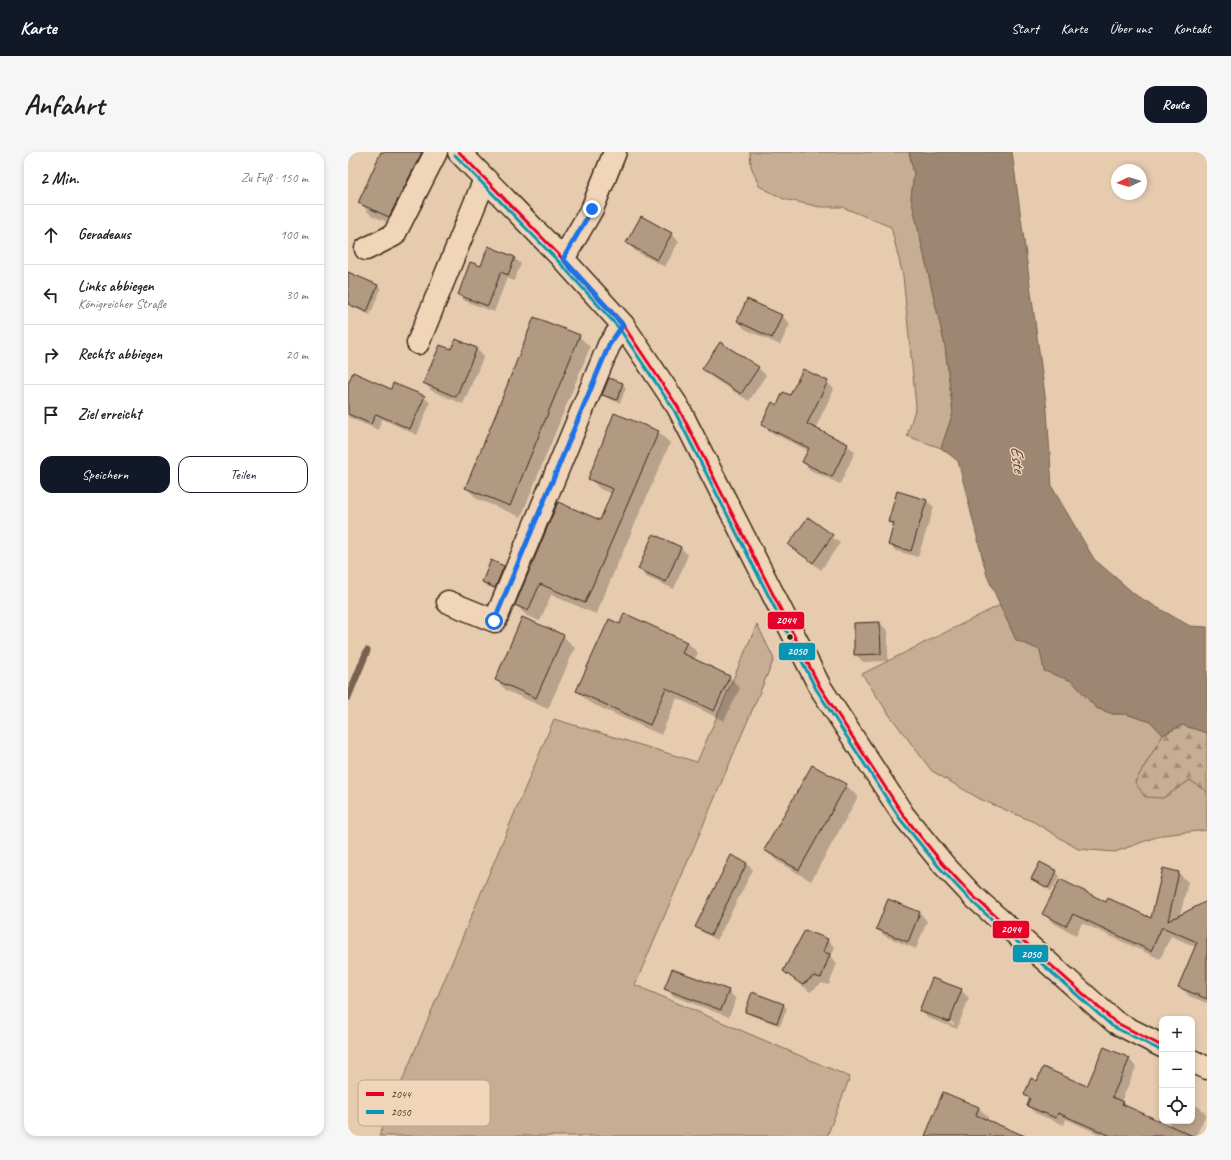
<!DOCTYPE html>
<html lang="de">
<meta charset="utf-8">
<style>
:root{--surface:#fff;--page:#f6f6f6;--text:#202124;--muted:#757577;--line:#e0e0e0;--accent:#111827}
body{margin:0;font-family:Caveat,sans-serif;background:var(--page);color:var(--text)}
.controls{position:absolute;right:12px;bottom:12px;display:grid;overflow:hidden;border-radius:8px;box-shadow:0 2px 6px #0003}
.controls button{width:36px;height:36px;display:grid;place-items:center;padding:0;border:0;border-bottom:1px solid var(--line);background:var(--surface);color:var(--text);font:20px sans-serif}
.compass{position:absolute;left:763px;top:12px;width:36px;height:36px;border-radius:50%;background:var(--surface);box-shadow:0 2px 6px #0003;rotate:266deg}
.stop{position:absolute;width:12px;height:12px;margin:-9px;border:3px solid #1a73e8;border-radius:50%;background:#fff}
.stop.end{background:#1a73e8;border-color:#fff;box-shadow:0 1px 4px #0008}
.list{margin:0;padding:0;list-style:none}
h2{display:flex;justify-content:space-between;align-items:center;height:52px;margin:0;padding:0 16px;font-size:17px}
h2 small{font-size:13px;font-weight:400;color:var(--muted)}
.list li{display:grid;grid-template-columns:26px 1fr auto;gap:12px;align-items:center;box-sizing:border-box;height:60px;padding:0 16px;border-top:1px solid var(--line)}
.list b{display:block;font-size:15px;white-space:nowrap}
.list p{margin:0;font-size:13px;white-space:nowrap;color:var(--muted)}
.list em{font-size:13px;font-style:normal;color:var(--muted)}
.actions{display:flex;gap:8px;padding:12px 16px}
.actions a{flex:1;padding:9px 0;border:1px solid var(--accent);border-radius:12px;text-align:center;font-size:14px;color:var(--accent)}
.actions .main{background:var(--accent);color:#fff}
.icon{flex:none;width:22px;height:22px;fill:none;stroke:currentColor;stroke-width:2;stroke-linecap:round;stroke-linejoin:round}
.map{position:relative;flex:none;width:859px;height:984px;overflow:hidden;border-radius:12px}
header{display:flex;align-items:center;gap:24px;box-sizing:border-box;height:56px;padding:0 20px;background:var(--accent);color:#fff}
header strong{font-size:19px}
nav{display:flex;gap:22px;margin-inline-start:auto;font-size:14px}
.intro{display:flex;align-items:center;justify-content:space-between;box-sizing:border-box;height:96px;padding:0 24px}
h1{margin:0;font-size:28px}
.button{padding:10px 18px;border-radius:12px;background:var(--accent);color:#fff;font-size:14px;font-weight:700}
main{display:flex;gap:24px;padding:0 24px}
aside{flex:1;background:var(--surface);border-radius:12px;box-shadow:0 2px 6px #0003}
.map>svg:first-child{display:block}
.grass{fill:#c6ad94;stroke:#806c59}
.forest{fill:url(#forest-firs);stroke:#806c59}
.water{fill:#9d8772;stroke:#766250}
.shadow{fill:#0003;fill-rule:evenodd}
.lines{fill:none;stroke-linecap:round;stroke-linejoin:round}
.stream{stroke:#766250;stroke-width:7}
.building{fill:#b19982;stroke:#3b2a1e}
.minor-casing{stroke:#3b2a1e;stroke-width:25}
.minor{stroke:#f1d5b8;stroke-width:22}
.bus-1-casing{stroke:#f1d5b8;stroke-width:6}
.bus-2-casing{stroke:#f1d5b8;stroke-width:6}
.bus-1{stroke:#e4002b;stroke-width:3}
.bus-2{stroke:#0996b4;stroke-width:3}
.route{stroke:#1a73e8;stroke-width:5}
.bus-dot{fill:#3b2a1e;stroke:#f1d5b8;stroke-width:1.5}
.labels{text-anchor:middle;dominant-baseline:central;stroke-width:3;stroke-linejoin:round;paint-order:stroke}
.water-label{font-size:17px;font-style:italic;fill:#544133;stroke:#f1d5b8}
.key{fill:#f1d5b8;stroke:#baa28a;stroke-width:1}
.key-label{font-size:11px;fill:#3b2a1e}
.line-badge{stroke:#f1d5b8;stroke-width:1.5}
.badge-label{font-size:11px;text-anchor:middle;font-weight:bold;fill:#fff}
</style>
<header>
<strong>Karte</strong>
<nav><a>Start</a><a>Karte</a><a>Über uns</a><a>Kontakt</a></nav>
</header>
<div class="intro"><h1>Anfahrt</h1><a class="button">Route</a></div>
<main>
<aside>
<h2>2 Min.<small>Zu Fuß · 150 m</small></h2>
<ul class="list">
<li><svg class="icon" aria-label="ahead" viewBox="0 0 24 24"><path d="M12 20V5M6 11l6-6 6 6"/></svg><div><b>Geradeaus</b></div><em>100 m</em></li>
<li><svg class="icon" aria-label="left" viewBox="0 0 24 24"><path d="M17 20v-9H6M10 6l-5 5 5 5"/></svg><div><b>Links abbiegen</b><p>Königreicher Straße</p></div><em>30 m</em></li>
<li><svg class="icon" aria-label="right" viewBox="0 0 24 24"><path d="M7 20v-9h11M14 6l5 5-5 5"/></svg><div><b>Rechts abbiegen</b></div><em>20 m</em></li>
<li><svg class="icon" aria-label="arrive" viewBox="0 0 24 24"><path d="M6 21V4h12l-3 4 3 4H6"/></svg><div><b>Ziel erreicht</b></div></li>
</ul>
<div class="actions"><a class="main">Speichern</a><a>Teilen</a></div>
</aside>
<div class="map">
<svg width="859" height="984" viewBox="0 0 859 984">
<defs>
<pattern id="forest-firs" width="22" height="20" patternUnits="userSpaceOnUse"><rect width="22" height="20" fill="#c6ad94"/><path d="M5 1l3.5 6h-7zM16 11l3.5 6h-7z" fill="#a28d78"/></pattern>
</defs>
<rect width="100%" height="100%" fill="#e6cbaf"/>
<filter id="ink" filterUnits="userSpaceOnUse"><feTurbulence type="fractalNoise" baseFrequency=".025" numOctaves="2"/><feDisplacementMap in="SourceGraphic" scale="8" xChannelSelector="R" yChannelSelector="G"/><feConvolveMatrix kernelMatrix="1 2 1 2 8 2 1 2 1" color-interpolation-filters="sRGB"/></filter>
<g filter="url(#ink)">
<g class="grass">
<path d="M 402,0 L 561,0 L 566,22 L 563,46 L 597,194 L 605,261 L 593,296 L 559,284 L 568,254 L 555,124 L 543,75 L 494,55 L 472,55 L 436,47 L 411,34 L 403,14 Z"/>
<path d="M 652,453 L 668,488 L 692,498 L 697,519 L 724,529 L 748,556 L 765,562 L 778,562 L 803,570 L 815,583 L 787,630 L 815,646 L 842,628 L 859,640 L 859,678 L 814,683 L 767,700 L 730,697 L 686,670 L 632,647 L 584,619 L 540,561 L 514,522 Z"/>
<path d="M 409,472 L 426,507 L 287,833 L 502,925 L 479,984 L 31,984 L 206,567 L 349,610 Z"/>
</g>
<path class="forest" d="M 834,573 L 859,581 L 859,640 L 842,628 L 815,646 L 797,645 L 787,630 L 815,583 Z"/>
<path class="water" d="M 561,0 L 664,0 L 699,258 L 704,335 L 746,407 L 789,444 L 842,474 L 859,475 L 859,581 L 834,573 L 815,583 L 803,570 L 778,562 L 765,562 L 748,556 L 724,529 L 696,519 L 692,498 L 668,488 L 639,424 L 610,309 L 593,296 L 605,261 L 597,194 L 563,46 L 566,22 Z"/>
<g class="shadow">
<path d="M 34,0 L 64,0 L 72,4 L 84,15 L 53,76 L 23,63 L 12,51 Z"/>
<path d="M 323,82 L 331,89 L 317,115 L 287,99 L 280,91 Z"/>
<path d="M 166,106 L 173,112 L 166,129 L 159,126 L 146,160 L 117,149 L 111,143 L 133,116 Z"/>
<path d="M 4,122 L 30,134 L 33,137 L 22,163 L 0,153 L 0,132 Z"/>
<path d="M 399,148 L 434,164 L 442,172 L 432,193 L 397,177 L 390,169 Z"/>
<path d="M 231,184 L 242,195 L 173,365 L 129,347 L 118,335 Z"/>
<path d="M 128,197 L 136,204 L 115,252 L 84,239 L 76,231 L 104,199 Z"/>
<path d="M 410,216 L 418,223 L 401,249 L 363,225 L 356,217 Z"/>
<path d="M 479,230 L 486,237 L 467,277 L 499,293 L 507,300 L 492,332 L 462,318 L 455,310 L 461,299 L 422,280 L 415,273 L 430,254 L 442,245 Z"/>
<path d="M 275,232 L 278,236 L 272,251 L 259,246 L 255,242 Z"/>
<path d="M 0,234 L 43,238 L 76,245 L 82,251 L 69,283 L 34,267 L 30,278 L 0,265 Z"/>
<path d="M 310,280 L 322,291 L 248,462 L 203,443 L 192,469 L 179,464 L 168,453 L 253,369 L 264,342 L 252,337 L 241,326 Z"/>
<path d="M 550,340 L 579,349 L 586,355 L 570,405 L 548,399 L 541,392 L 546,374 L 541,370 Z"/>
<path d="M 460,366 L 492,391 L 473,418 L 441,393 Z"/>
<path d="M 332,395 L 340,403 L 326,437 L 298,425 L 291,417 Z"/>
<path d="M 156,415 L 159,418 L 151,439 L 139,434 L 136,430 Z"/>
<path d="M 277,463 L 339,490 L 350,501 L 346,508 L 382,525 L 392,536 L 376,569 L 329,546 L 313,583 L 240,550 L 230,539 L 272,474 Z"/>
<path d="M 532,471 L 540,479 L 540,509 L 515,510 L 507,502 Z"/>
<path d="M 215,484 L 227,496 L 200,557 L 159,539 L 148,528 Z"/>
<path d="M 498,633 L 510,645 L 463,729 L 429,709 L 417,698 Z"/>
<path d="M 383,704 L 399,712 L 405,718 L 369,788 L 354,780 L 348,775 Z"/>
<path d="M 708,720 L 712,724 L 703,739 L 685,727 Z"/>
<path d="M 831,721 L 840,730 L 832,764 L 859,750 L 859,851 L 841,844 L 832,834 L 848,795 L 823,784 L 812,807 L 734,771 L 728,783 L 705,771 L 696,762 L 759,752 L 804,767 Z"/>
<path d="M 572,761 L 579,769 L 568,797 L 537,784 L 529,776 Z"/>
<path d="M 479,788 L 487,795 L 483,805 L 489,811 L 481,833 L 474,831 L 462,840 L 437,819 Z"/>
<path d="M 317,836 L 380,839 L 388,847 L 381,865 L 325,844 Z"/>
<path d="M 613,838 L 621,846 L 609,877 L 580,866 L 572,858 ZM 580,861 L 606,871 L 606,873 L 580,863 Z"/>
<path d="M 435,853 L 439,856 L 432,874 L 402,863 L 398,860 Z"/>
<path d="M 781,907 L 788,915 L 773,950 L 779,955 L 821,974 L 823,969 L 844,969 L 844,952 L 851,955 L 858,962 L 848,984 L 755,984 L 718,967 L 716,973 L 687,961 L 680,954 L 682,948 L 677,943 L 690,930 L 739,935 Z"/>
<path d="M 596,942 L 631,956 L 640,965 L 638,969 L 579,984 Z"/>
</g>
<g class="lines">
<path class="stream" d="M 0,545 L 19,499"/>
</g>
<g class="building">
<path d="M 33,0 L 74,0 L 41,65 L 10,51 Z"/>
<path d="M 293,64 L 324,81 L 309,108 L 278,91 Z"/>
<path d="M 140,94 L 167,105 L 160,123 L 153,120 L 140,154 L 110,143 L 122,110 L 133,114 Z"/>
<path d="M 0,120 L 30,133 L 19,160 L 0,152 Z"/>
<path d="M 399,147 L 434,163 L 424,186 L 389,169 Z"/>
<path d="M 186,165 L 232,183 L 162,354 L 117,336 L 145,269 Z"/>
<path d="M 108,187 L 129,196 L 108,245 L 75,231 L 92,193 L 103,197 Z"/>
<path d="M 372,190 L 411,215 L 393,242 L 354,217 Z"/>
<path d="M 455,217 L 480,229 L 459,272 L 500,292 L 484,325 L 454,310 L 461,296 L 413,273 L 424,250 L 429,253 L 435,240 L 442,243 Z"/>
<path d="M 5,220 L 43,237 L 45,231 L 77,244 L 62,277 L 28,262 L 23,272 L 0,262 L 0,232 Z"/>
<path d="M 261,226 L 275,231 L 269,248 L 254,243 Z"/>
<path d="M 266,261 L 311,279 L 237,451 L 192,432 L 180,459 L 167,453 L 210,350 L 252,368 L 265,337 L 240,327 Z"/>
<path d="M 549,339 L 579,348 L 563,399 L 540,393 L 546,371 L 540,370 Z"/>
<path d="M 460,365 L 485,383 L 465,411 L 440,393 Z"/>
<path d="M 305,382 L 333,395 L 318,430 L 290,417 Z"/>
<path d="M 143,408 L 156,414 L 147,436 L 134,430 Z"/>
<path d="M 276,461 L 339,490 L 334,501 L 382,524 L 366,559 L 318,536 L 302,573 L 228,539 L 261,467 L 272,472 Z"/>
<path d="M 174,465 L 216,483 L 188,546 L 147,528 Z"/>
<path d="M 532,470 L 533,502 L 506,503 L 506,471 Z"/>
<path d="M 464,613 L 499,632 L 451,718 L 416,698 Z"/>
<path d="M 383,703 L 399,711 L 363,783 L 347,775 Z"/>
<path d="M 692,710 L 709,719 L 700,736 L 683,727 Z"/>
<path d="M 815,716 L 831,720 L 820,769 L 859,749 L 859,847 L 830,835 L 849,790 L 814,775 L 803,799 L 725,762 L 718,774 L 694,762 L 712,727 L 758,750 L 760,746 L 803,766 Z"/>
<path d="M 540,747 L 572,760 L 560,790 L 528,777 Z"/>
<path d="M 457,778 L 480,787 L 475,800 L 482,802 L 473,826 L 466,824 L 454,833 L 435,819 Z"/>
<path d="M 324,817 L 381,838 L 373,858 L 316,837 Z"/>
<path d="M 584,826 L 614,837 L 601,870 L 571,859 Z"/>
<path d="M 404,840 L 436,852 L 429,871 L 397,860 Z"/>
<path d="M 756,895 L 782,906 L 764,945 L 775,950 L 774,952 L 845,984 L 763,984 L 710,961 L 708,966 L 679,954 L 682,946 L 676,943 L 683,926 L 689,929 L 695,915 L 739,934 Z"/>
<path d="M 595,940 L 631,955 L 628,963 L 677,984 L 577,984 Z"/>
</g>
<g class="lines">
<g class="minor-casing">
<g id="minor">
<path d="M 111,0 L 215,107 L 275,173 L 330,255 L 472,535 L 556,664 L 595,712 L 625,744 L 767,870 L 814,894"/>
<path d="M 18,97 L 46,83 L 88,0"/>
<path d="M 215,107 L 244,57 L 267,0"/>
<path d="M 70,191 L 137,27"/>
<path d="M 100,450 L 147,469 L 261,193 L 275,173"/>
<path d="M 844,909 L 859,916"/>
</g>
</g>
<use href="#minor" class="minor"/>
<g class="bus-1-casing">
<path id="bus-1" d="M 111,0 L 215,107 L 275,173 L 330,255 L 472,535 L 556,664 L 595,712 L 625,744 L 767,870 L 814,894"/>
</g>
<g class="bus-2-casing">
<path id="bus-2" d="M 107,3 L 211,110 L 271,176 L 326,258 L 468,537 L 552,667 L 591,715 L 622,748 L 764,874 L 812,898"/>
</g>
<use href="#bus-1" class="bus-1"/>
<use href="#bus-2" class="bus-2"/>
</g>
</g>
<g class="lines" filter="url(#ink)">
<path class="route" d="M 146,469 L 261,193 L 275,173 L 215,107 L 244,57"/>
</g>
<circle class="bus-dot" cx="442" cy="485" r="3.5"/>
<g class="labels">
<g class="water-label">
<text transform="translate(670 307) rotate(83)">Este</text>
</g>
</g>
<rect x="10" y="928" width="132" height="46" rx="6" class="key"/>
<rect x="18" y="940" width="18" height="4" fill="#e4002b"/>
<rect x="18" y="958" width="18" height="4" fill="#0996b4"/>
<g class="key-label">
<text x="43" y="946">2044</text>
<text x="43" y="964">2050</text>
</g>
<g class="line-badge">
<rect x="419" y="459" width="38" height="19" rx="4" fill="#e4002b"/>
<rect x="430" y="490" width="38" height="19" rx="4" fill="#0996b4"/>
<rect x="644" y="768" width="38" height="19" rx="4" fill="#e4002b"/>
<rect x="664" y="792" width="37" height="19" rx="4" fill="#0996b4"/>
</g>
<g class="badge-label">
<text x="438" y="472">2044</text>
<text x="449" y="503">2050</text>
<text x="663" y="781">2044</text>
<text x="683" y="806">2050</text>
</g>
</svg>
<div class="controls">
<button>+</button>
<button>−</button>
<button><svg class="icon" aria-label="locate" viewBox="0 0 24 24"><circle cx="12" cy="12" r="6"/><path d="M12 2v4M12 18v4M2 12h4M18 12h4"/></svg></button>
</div>
<svg class="compass" viewBox="-18 -18 36 36"><path d="M0-13l5 13h-10z" fill="#e53935"/><path d="M0 13l5-13h-10z" fill="#757577"/></svg>
<div class="stop" style="left:146px;top:469px"></div>
<div class="stop end" style="left:244px;top:57px"></div>
</div>
</main>
